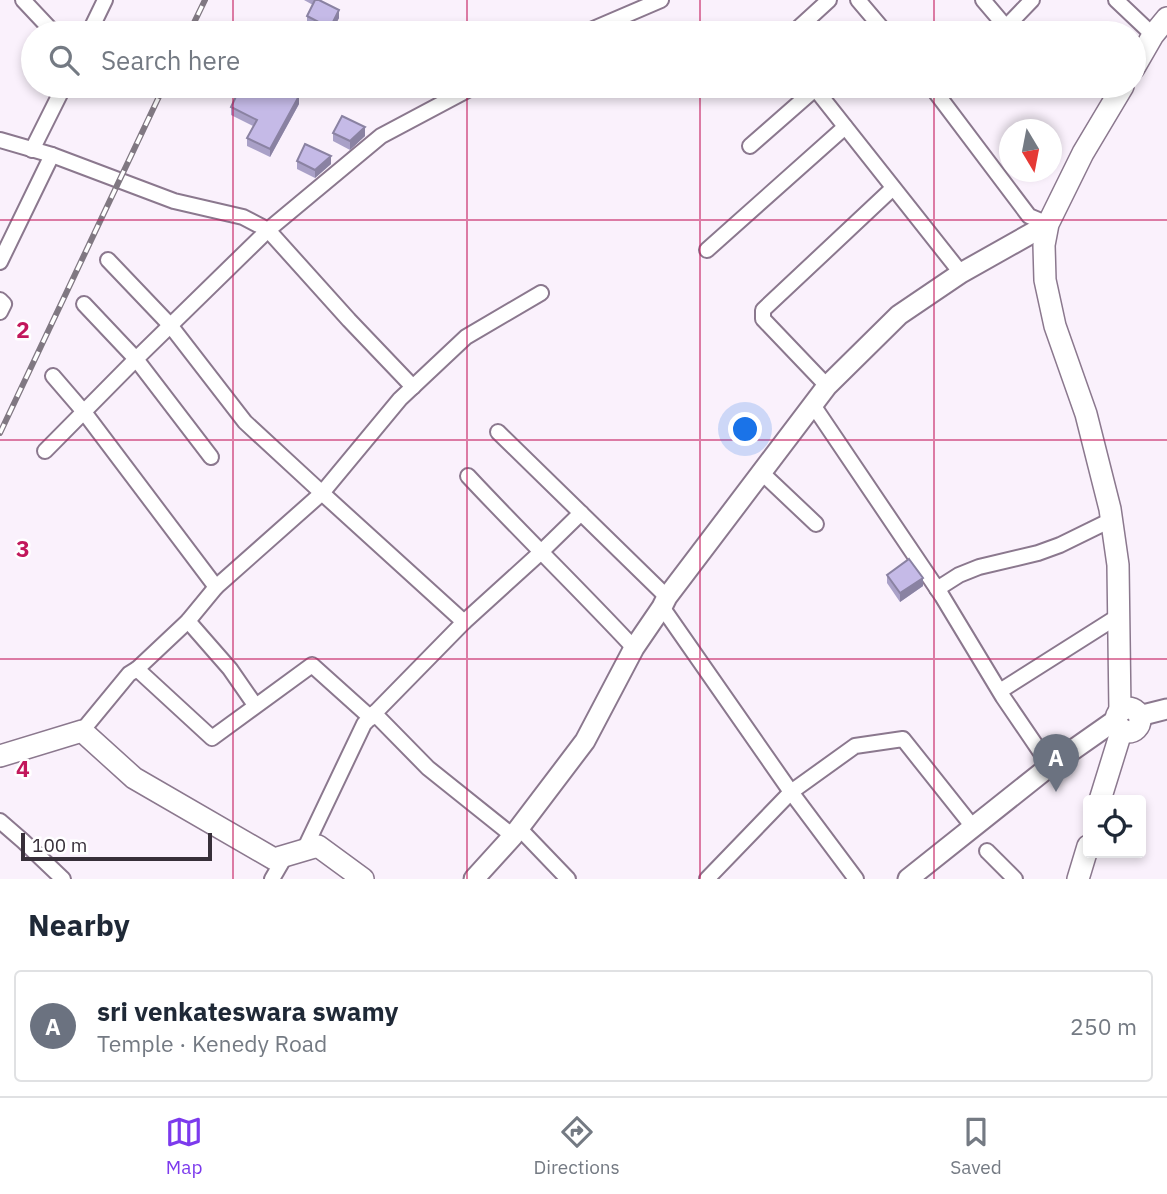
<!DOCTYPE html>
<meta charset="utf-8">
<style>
:root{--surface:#fff;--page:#f2f2f3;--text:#1f2937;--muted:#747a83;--line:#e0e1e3;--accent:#7c3aed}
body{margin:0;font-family:"IBM Plex Sans",sans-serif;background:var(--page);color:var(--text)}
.controls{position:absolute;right:21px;bottom:21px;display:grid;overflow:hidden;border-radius:7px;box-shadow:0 4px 10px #0003}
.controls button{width:63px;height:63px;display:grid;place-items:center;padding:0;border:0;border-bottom:2px solid var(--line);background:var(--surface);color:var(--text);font:35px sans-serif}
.compass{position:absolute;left:999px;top:119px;width:63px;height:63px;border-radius:50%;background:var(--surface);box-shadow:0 4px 10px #0003;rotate:170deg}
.scale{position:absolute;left:21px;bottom:18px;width:191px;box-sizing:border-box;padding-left:7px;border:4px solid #372f39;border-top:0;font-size:19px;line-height:24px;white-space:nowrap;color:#372f39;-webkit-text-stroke:5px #fff;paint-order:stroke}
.you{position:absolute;left:746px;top:430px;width:24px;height:24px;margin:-18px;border:5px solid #fff;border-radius:50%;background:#1a73e8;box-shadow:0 0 0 10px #1a73e833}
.badge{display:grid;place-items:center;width:46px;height:46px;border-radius:50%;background:var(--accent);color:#fff;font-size:23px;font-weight:700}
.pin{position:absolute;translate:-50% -58px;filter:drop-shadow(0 2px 4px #0008)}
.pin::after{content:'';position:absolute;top:37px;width:24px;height:21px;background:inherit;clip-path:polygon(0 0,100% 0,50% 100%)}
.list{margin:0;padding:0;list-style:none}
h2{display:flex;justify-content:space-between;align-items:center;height:91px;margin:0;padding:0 28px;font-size:30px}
h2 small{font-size:23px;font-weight:400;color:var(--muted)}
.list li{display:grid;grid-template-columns:46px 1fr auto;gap:21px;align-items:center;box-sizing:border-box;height:112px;margin:0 14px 14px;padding:0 14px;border:2px solid var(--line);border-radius:7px}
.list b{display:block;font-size:26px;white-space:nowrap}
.list p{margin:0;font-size:23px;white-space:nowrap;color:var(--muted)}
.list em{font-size:23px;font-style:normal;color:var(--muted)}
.icon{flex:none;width:38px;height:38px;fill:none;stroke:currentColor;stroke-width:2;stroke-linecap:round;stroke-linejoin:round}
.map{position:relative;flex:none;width:1167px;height:879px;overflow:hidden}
.search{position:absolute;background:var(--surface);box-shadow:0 4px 10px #0003;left:21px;right:21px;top:21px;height:77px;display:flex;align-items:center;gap:18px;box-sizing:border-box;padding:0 24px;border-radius:38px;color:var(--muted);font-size:26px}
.sheet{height:217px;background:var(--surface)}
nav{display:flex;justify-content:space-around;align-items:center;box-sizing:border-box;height:98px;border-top:2px solid var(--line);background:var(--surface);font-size:19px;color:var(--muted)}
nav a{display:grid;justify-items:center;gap:4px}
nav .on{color:var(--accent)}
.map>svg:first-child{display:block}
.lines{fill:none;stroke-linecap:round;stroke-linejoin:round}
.minor-casing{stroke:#8b788e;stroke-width:18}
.tertiary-casing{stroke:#8b788e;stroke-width:23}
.secondary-casing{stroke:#8b788e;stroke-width:24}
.minor{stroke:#fff;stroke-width:14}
.tertiary{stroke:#fff;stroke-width:19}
.secondary{stroke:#fff;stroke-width:21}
.rail-casing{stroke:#807882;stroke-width:6}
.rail{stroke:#fff;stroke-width:3.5;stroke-dasharray:10;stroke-linecap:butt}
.wall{fill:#a9a0c7}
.shaded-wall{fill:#8a82a2}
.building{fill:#c5bae7;stroke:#8a82a2;stroke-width:2}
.grid{fill:none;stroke:#c2185b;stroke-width:2;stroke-opacity:0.55}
.grid-label{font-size:23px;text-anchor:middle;font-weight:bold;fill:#c2185b;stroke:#fff;stroke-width:5;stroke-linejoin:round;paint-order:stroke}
</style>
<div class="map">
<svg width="1167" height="879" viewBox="0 0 1167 879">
<rect width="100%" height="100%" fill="#faf1fc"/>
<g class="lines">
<g class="minor-casing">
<g id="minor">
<path d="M 23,0 L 54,33"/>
<path d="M 858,0 L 886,33"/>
<path d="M 983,0 L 1006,27 L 1000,33"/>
<path d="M 1116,0 L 1153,35"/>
<path d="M 1006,27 L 1032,0"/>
<path d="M 89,33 L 105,0"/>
<path d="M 584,33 L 661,0"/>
<path d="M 793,33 L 829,0"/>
<path d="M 813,86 L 961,273"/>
<path d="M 931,86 L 1029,216 L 1048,224"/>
<path d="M 0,140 L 52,155 L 174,201 L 243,217 L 268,230 L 349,320 L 413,387"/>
<path d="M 750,146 L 815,89"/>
<path d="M 32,150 L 64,86"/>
<path d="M 707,250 L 845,127"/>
<path d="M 108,260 L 170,325 L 245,422 L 322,493 L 400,399 L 466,337 L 541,293"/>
<path d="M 0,262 L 52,155"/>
<path d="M 0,300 L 4,304 L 0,312"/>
<path d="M 84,304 L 136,359 L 211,457"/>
<path d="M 53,376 L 84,412 L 216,587 L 322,493 L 464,622"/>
<path d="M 827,386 L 763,319 L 763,310 L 893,188"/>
<path d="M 813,405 L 942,596 L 1003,697 L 1050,766"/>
<path d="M 498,432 L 667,597"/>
<path d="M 45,451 L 136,359 L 268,230 L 381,136 L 475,86"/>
<path d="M 760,471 L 816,524"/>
<path d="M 468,476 C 523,535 580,590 634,648"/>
<path d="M 937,589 L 959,575 L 979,567 L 1038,553 L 1060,545 L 1111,520"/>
<path d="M 662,607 L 791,792 L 856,879"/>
<path d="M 188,621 L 230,669 L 255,705"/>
<path d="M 137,669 L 188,621 L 216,587"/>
<path d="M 1000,691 L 1120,615"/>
<path d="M 374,713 L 428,768 L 513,836"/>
<path d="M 82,731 L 129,674 L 137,669 L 212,738 L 312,665 L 371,718"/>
<path d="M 0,821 L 23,841 L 63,879"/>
<path d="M 519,828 L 568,879"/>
<path d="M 304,850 L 364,724 L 464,622 L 540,553 L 581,513"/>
<path d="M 987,851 L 1015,879"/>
<path d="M 272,879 L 286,855"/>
<path d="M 707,879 L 791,792 L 855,746 L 903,739 L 973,827"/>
</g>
</g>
<g class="tertiary-casing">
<g id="tertiary">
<path d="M 1139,716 L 1167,709"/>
<path d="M 474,879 L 513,836 L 585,741 L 634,648 L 662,607 L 667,597 L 827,386 L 899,315 L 961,273 L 1048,224"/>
<path d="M 908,879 L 1050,766 L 1117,719"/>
</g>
</g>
<g class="secondary-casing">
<g id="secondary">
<path d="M 1134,68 L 1153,35 L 1167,18"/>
<circle cx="1128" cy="720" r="12"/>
<path d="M 1120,712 L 1118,565 L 1110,509 L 1086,414 L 1055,326 L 1045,280 L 1044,245 L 1048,224 L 1083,153 L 1123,86"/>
<path d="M 0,756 L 82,731 L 134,778 L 274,859 L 318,846 L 363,879"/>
<path d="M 1100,800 L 1122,729"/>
<path d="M 1078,879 L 1088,846"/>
</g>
</g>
<use href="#minor" class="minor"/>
<use href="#tertiary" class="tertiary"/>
<use href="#secondary" class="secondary"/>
<g class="rail-casing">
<g id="rail">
<path d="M 189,33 L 205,0"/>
<path d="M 0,433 L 164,86"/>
</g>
</g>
<use href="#rail" class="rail"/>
</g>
<g class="wall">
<path d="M 304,0 L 319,0 L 339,18 L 331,33 L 325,33 L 307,24 L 307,16 L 313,5 Z"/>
<path d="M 299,104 L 270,157 L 247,146 L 247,138 L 253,126 L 231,115 L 231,107 Z"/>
<path d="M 333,133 L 365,136 L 350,150 L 333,141 Z"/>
<path d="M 297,161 L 331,164 L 315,178 L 297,169 Z"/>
<path d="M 887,575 L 923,586 L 900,602 L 887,583 Z"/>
</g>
<g class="shaded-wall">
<path d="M 339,10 L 339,18 L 331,33 L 330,33 L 330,28 Z"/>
<path d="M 299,96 L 299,104 L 270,157 L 270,149 Z"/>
<path d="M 365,127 L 365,136 L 350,150 L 350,141 Z"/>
<path d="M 331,156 L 331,164 L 315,178 L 315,170 Z"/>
<path d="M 923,578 L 923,586 L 900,602 L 900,593 Z"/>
</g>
<g class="building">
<path d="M 315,0 L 319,0 L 339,10 L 330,28 L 307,16 Z"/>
<path d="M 241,86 L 278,86 L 299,96 L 270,149 L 247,138 L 257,120 L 231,107 Z"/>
<path d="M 342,116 L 365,127 L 350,141 L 333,133 Z"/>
<path d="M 305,144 L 331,156 L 315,170 L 297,161 Z"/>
<path d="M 909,559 L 923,578 L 900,593 L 887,575 Z"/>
</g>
<path class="grid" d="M 233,0 L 233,33M 467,0 L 467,33M 700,0 L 700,33M 934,0 L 934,33M 233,86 L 233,879M 467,86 L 467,879M 700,86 L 700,879M 934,86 L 934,879M 0,220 L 1167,220M 0,440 L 1167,440M 0,659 L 1167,659"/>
<g class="grid-label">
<text x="23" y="338">2</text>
<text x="23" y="557">3</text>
<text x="23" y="777">4</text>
</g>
</svg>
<div class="controls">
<button><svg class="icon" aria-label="locate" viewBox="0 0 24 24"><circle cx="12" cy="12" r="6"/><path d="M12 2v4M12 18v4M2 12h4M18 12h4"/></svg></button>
</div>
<svg class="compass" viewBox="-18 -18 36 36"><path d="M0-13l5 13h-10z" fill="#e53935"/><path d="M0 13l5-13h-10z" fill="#747a83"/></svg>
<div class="scale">100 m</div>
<div class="you"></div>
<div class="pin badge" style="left:1056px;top:792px;background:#6b7280">A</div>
<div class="search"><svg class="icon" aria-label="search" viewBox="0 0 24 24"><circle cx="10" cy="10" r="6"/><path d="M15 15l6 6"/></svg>Search here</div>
</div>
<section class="sheet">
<h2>Nearby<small></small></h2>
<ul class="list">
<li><span class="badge" style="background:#6b7280">A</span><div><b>sri venkateswara swamy</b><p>Temple · Kenedy Road</p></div><em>250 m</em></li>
</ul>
</section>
<nav>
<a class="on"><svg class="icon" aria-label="map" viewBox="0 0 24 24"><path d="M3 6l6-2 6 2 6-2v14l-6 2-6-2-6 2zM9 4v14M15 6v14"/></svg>Map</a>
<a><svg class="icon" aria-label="directions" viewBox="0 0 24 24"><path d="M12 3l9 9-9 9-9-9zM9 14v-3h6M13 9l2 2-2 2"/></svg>Directions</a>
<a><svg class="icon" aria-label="saved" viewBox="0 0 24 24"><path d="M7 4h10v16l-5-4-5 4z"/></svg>Saved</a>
</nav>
